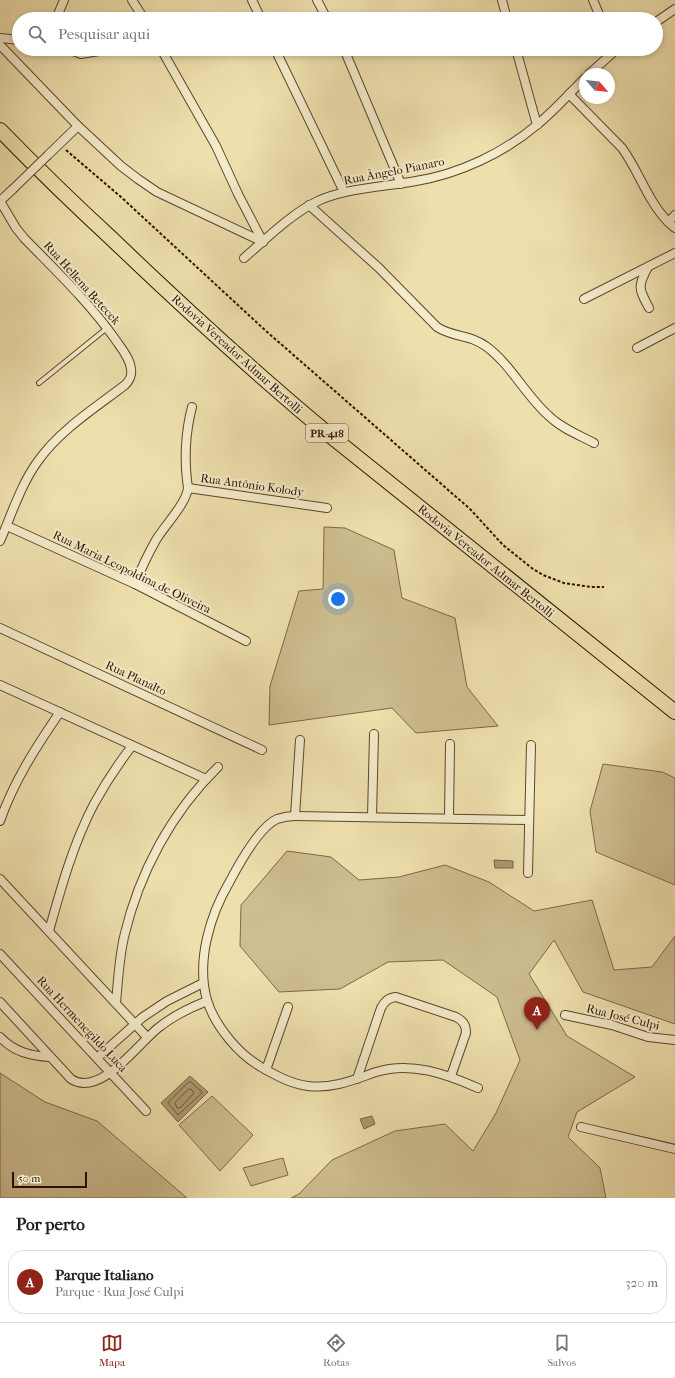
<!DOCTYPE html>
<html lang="pt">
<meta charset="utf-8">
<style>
:root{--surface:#fff;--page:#f2f2f2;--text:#202124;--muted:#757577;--line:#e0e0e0;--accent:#8f2418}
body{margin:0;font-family:"IM FELL French Canon",serif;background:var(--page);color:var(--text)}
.compass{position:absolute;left:579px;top:68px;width:36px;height:36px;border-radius:50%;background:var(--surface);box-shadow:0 2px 6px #0003;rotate:118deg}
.scale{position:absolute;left:12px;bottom:10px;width:75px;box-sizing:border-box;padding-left:4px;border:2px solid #2e1100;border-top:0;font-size:11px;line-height:14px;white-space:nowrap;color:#2e1100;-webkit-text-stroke:3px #f4ebca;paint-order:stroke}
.you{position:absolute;left:338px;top:599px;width:14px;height:14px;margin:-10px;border:3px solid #fff;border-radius:50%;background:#1a73e8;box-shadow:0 0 0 6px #1a73e833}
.badge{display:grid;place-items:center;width:26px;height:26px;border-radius:50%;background:var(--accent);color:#fff;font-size:13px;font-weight:700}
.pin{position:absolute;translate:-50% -33px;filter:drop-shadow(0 1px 2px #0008)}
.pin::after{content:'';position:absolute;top:21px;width:14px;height:12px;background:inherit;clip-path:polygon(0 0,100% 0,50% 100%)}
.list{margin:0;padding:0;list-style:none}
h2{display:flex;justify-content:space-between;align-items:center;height:52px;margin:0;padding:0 16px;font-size:17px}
h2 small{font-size:13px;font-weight:400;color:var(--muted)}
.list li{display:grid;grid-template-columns:26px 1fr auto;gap:12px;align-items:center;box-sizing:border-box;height:64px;margin:0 8px 8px;padding:0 8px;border:1px solid var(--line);border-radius:16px}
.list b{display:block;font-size:15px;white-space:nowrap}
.list p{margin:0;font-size:13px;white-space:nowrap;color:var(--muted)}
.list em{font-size:13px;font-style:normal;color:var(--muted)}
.icon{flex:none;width:22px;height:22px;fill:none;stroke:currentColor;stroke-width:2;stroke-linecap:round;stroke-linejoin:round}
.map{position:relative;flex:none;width:675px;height:1198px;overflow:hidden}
.search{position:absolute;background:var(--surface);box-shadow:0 2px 6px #0003;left:12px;right:12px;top:12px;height:44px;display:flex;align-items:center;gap:10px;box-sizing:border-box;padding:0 14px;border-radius:22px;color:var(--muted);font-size:15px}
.sheet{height:124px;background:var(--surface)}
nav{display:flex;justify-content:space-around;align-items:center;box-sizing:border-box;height:56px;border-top:1px solid var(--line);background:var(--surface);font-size:11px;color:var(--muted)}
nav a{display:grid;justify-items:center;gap:2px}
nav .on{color:var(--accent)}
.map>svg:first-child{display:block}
.green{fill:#cdbd90;stroke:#7e6748}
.water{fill:#ad9a72;stroke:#7a6344}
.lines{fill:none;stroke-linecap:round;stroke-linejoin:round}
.shore{stroke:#6e5639;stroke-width:1}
.service-casing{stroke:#5e452b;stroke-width:6}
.minor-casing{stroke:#5e452b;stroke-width:10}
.trunk-casing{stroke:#2e1100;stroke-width:16}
.path{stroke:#2e1100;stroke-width:2;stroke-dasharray:3 2;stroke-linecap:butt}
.service{stroke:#f4ebca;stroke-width:4}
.minor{stroke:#f4ebca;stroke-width:8}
.trunk{stroke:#eee0ad;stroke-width:14}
.minor-bridge-casing{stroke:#5e452b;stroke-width:10;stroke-linecap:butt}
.minor-bridge{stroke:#f4ebca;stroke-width:8}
.labels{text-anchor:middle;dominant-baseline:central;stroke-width:4;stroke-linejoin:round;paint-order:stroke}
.shield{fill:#f4ebca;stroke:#69523d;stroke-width:1}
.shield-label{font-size:11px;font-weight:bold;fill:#2e1100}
.street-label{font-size:12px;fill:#2e1100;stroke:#f4ebca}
</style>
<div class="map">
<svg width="675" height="1198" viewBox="0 0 675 1198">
<rect width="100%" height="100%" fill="#eee0ad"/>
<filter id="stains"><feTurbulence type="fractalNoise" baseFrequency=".005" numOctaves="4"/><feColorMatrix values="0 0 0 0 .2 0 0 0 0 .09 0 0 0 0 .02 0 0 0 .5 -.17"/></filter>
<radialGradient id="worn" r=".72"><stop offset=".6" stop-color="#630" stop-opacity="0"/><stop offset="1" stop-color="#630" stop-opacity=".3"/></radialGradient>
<g class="green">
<path d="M 324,527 L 345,528 L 394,550 L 402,598 L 455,618 L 467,687 L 498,726 L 416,733 L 392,708 L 269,725 L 270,686 L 299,591 L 323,589 Z"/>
<path d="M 603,764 L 662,772 L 675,778 L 675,885 L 596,852 L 590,811 Z"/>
<path d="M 287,851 L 331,857 L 359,880 L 399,877 L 445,865 L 489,882 L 534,911 L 592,900 L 614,970 L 652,967 L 675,936 L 675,1024 L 583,992 L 554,940 L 529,974 L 567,1036 L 635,1077 L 577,1112 L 568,1137 L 600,1168 L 606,1198 L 291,1198 L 299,1194 L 332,1160 L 395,1131 L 445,1124 L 473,1151 L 496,1113 L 520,1060 L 497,997 L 443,960 L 388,962 L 340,989 L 279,992 L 240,946 L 241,905 Z"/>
<path d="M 0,1073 L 45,1102 L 97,1121 L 187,1198 L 0,1198 Z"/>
<path d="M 212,1096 L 253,1135 L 220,1171 L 179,1125 Z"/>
<path d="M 283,1158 L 288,1175 L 251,1186 L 243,1168 Z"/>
</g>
<g class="water">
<path d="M 494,860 L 513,861 L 513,868 L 495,868 Z"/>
<path d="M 190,1076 L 208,1092 L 178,1122 L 161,1103 Z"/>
<path d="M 372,1116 L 375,1124 L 364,1129 L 360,1119 Z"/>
</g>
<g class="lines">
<g class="shore">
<path d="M 189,1082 L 191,1082 L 201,1091 L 202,1093 L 178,1115 L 168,1103 Z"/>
<path d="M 189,1089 L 191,1089 L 194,1093 L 180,1108 L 177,1108 L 175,1103 Z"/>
</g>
<g class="service-casing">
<path id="service" d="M 39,383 L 107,328"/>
</g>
<g class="minor-casing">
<g id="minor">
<path d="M 132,0 L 144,19"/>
<path d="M 252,0 L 261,19"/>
<path d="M 317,0 L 327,19"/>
<path d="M 502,0 L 507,19"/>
<path d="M 593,0 L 601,19"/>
<path d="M 56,19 L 64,0"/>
<path d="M 656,22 L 675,9"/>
<path d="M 0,38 L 19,40"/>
<path d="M 0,45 L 78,126 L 121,166 L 138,179 L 157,192 L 263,242"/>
<path d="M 68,49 L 81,54 L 111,49"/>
<path d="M 161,49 L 216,146 L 238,194 L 263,242"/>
<path d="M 275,49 L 344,192"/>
<path d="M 344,49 L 401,184"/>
<path d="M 516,49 L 537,125"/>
<path d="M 589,74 L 617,49"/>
<path d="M 569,94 L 622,148 C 641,174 649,207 675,228"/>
<path d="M 48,155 L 78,126"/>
<path d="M 0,201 L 16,228 L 24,238 C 56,271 89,302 115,339 C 121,348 130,358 131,369 C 132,376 130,380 125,385 C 95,408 60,430 38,461 C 21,484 11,516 0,541"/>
<path d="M 0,201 L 13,189"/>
<path d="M 309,205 L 379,268 L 437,327 C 454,338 470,334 487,347 C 512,366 526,396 549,416 C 561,428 579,435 594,443"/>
<path d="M 668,222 L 675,215"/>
<path d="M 244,258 C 266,239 292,213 318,201 C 345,188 385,187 416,181 C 459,174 504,153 538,124 C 555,110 570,93 585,78"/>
<path d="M 648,267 C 637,287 639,289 649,308"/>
<path d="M 584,299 L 675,253"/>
<path d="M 637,348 L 675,328"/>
<path d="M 188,488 C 184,461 185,434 192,407"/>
<path d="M 7,526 L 135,584 L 246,641"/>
<path d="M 135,584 C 141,569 148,554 156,540 C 165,525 186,504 188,488 L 327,508"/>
<path d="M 0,628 L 262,750"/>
<path d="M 0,685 L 206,779"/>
<path d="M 295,816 L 300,740"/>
<path d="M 372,817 L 374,734"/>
<path d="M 449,818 L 450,744"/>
<path d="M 0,821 C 14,781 36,747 60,712"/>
<path d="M 528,873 L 531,745"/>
<path d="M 0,879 L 147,1037"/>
<path d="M 49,931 C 61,888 73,844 94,804 C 105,784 118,764 132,746"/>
<path d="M 0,954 L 146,1111"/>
<path d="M 0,1002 L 71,1079 C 100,1098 138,1044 158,1028 C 173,1016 189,1008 207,1001"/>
<path d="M 116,1003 C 118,981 119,959 124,937 C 139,873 171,813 218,767"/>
<path d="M 565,1015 L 612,1025 L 648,1037 L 675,1040"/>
<path d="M 0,1037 C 14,1052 31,1056 50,1057"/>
<path d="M 97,1058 L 143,1017 L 167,1001 L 203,983"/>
<path d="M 266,1070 L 288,1007"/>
<path d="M 357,1079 L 381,1008 C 385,1001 388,998 396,997 L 456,1017 C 463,1021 466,1024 466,1033 L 451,1076"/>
<path d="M 478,1088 C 446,1074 411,1061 376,1072 C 353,1080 333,1089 308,1086 C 291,1084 275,1075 261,1067 C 249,1060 238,1050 229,1039 C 220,1028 211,1014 207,1000 C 196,961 210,915 230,881 C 239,864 259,827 277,819 C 283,817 289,816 295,816 L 529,820"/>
<path d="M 581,1127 L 675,1149"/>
</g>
</g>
<g class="trunk-casing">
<path id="trunk" d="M 0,130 C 36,167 73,203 111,238 C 183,307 256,374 332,437 L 675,712"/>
</g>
<path class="path" d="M 66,150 L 121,197 L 266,331 L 470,509 L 503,545 L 533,569 L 543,575 L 564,583 L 591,587 L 604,587"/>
<use href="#service" class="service"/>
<use href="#minor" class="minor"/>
<use href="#trunk" class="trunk"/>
<g class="minor-bridge-casing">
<path id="minor-bridge" d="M 13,189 L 48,155"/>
</g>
<use href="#minor-bridge" class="minor-bridge"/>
</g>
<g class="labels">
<rect class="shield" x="306" y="424" width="42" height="18" rx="3"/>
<g class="shield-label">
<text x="327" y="433">PR-418</text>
</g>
<g class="street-label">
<text transform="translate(394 171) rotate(-11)">Rua Ângelo Pianaro</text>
<text transform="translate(82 283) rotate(48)">Rua Hellena Betecek</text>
<text transform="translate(237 354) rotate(42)">Rodovia Vereador Admar Bertolli</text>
<text transform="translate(252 485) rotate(8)">Rua Antônio Kolody</text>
<text transform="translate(486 561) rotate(39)">Rodovia Vereador Admar Bertolli</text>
<text transform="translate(132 572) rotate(26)">Rua Maria Leopoldina de Oliveira</text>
<text transform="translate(136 678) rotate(25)">Rua Planalto</text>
<text transform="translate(623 1017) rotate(14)">Rua José Culpi</text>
<text transform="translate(82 1024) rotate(47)">Rua Hermenegildo Luca</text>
</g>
</g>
<rect width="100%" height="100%" filter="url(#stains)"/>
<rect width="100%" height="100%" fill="url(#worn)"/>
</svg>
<svg class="compass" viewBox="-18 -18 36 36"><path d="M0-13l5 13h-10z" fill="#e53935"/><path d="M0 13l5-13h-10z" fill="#757577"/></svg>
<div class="scale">50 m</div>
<div class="you"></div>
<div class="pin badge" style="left:537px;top:1030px">A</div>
<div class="search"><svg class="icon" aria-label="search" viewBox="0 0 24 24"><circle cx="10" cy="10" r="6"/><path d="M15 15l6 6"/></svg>Pesquisar aqui</div>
</div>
<section class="sheet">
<h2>Por perto<small></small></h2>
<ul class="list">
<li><span class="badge">A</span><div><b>Parque Italiano</b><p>Parque · Rua José Culpi</p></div><em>320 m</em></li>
</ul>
</section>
<nav>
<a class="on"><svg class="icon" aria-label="map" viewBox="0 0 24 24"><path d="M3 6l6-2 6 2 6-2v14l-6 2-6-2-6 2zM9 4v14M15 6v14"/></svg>Mapa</a>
<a><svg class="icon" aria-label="directions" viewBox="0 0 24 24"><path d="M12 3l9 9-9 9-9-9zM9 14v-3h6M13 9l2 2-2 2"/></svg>Rotas</a>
<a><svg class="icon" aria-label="saved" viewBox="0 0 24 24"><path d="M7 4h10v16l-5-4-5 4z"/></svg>Salvos</a>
</nav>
